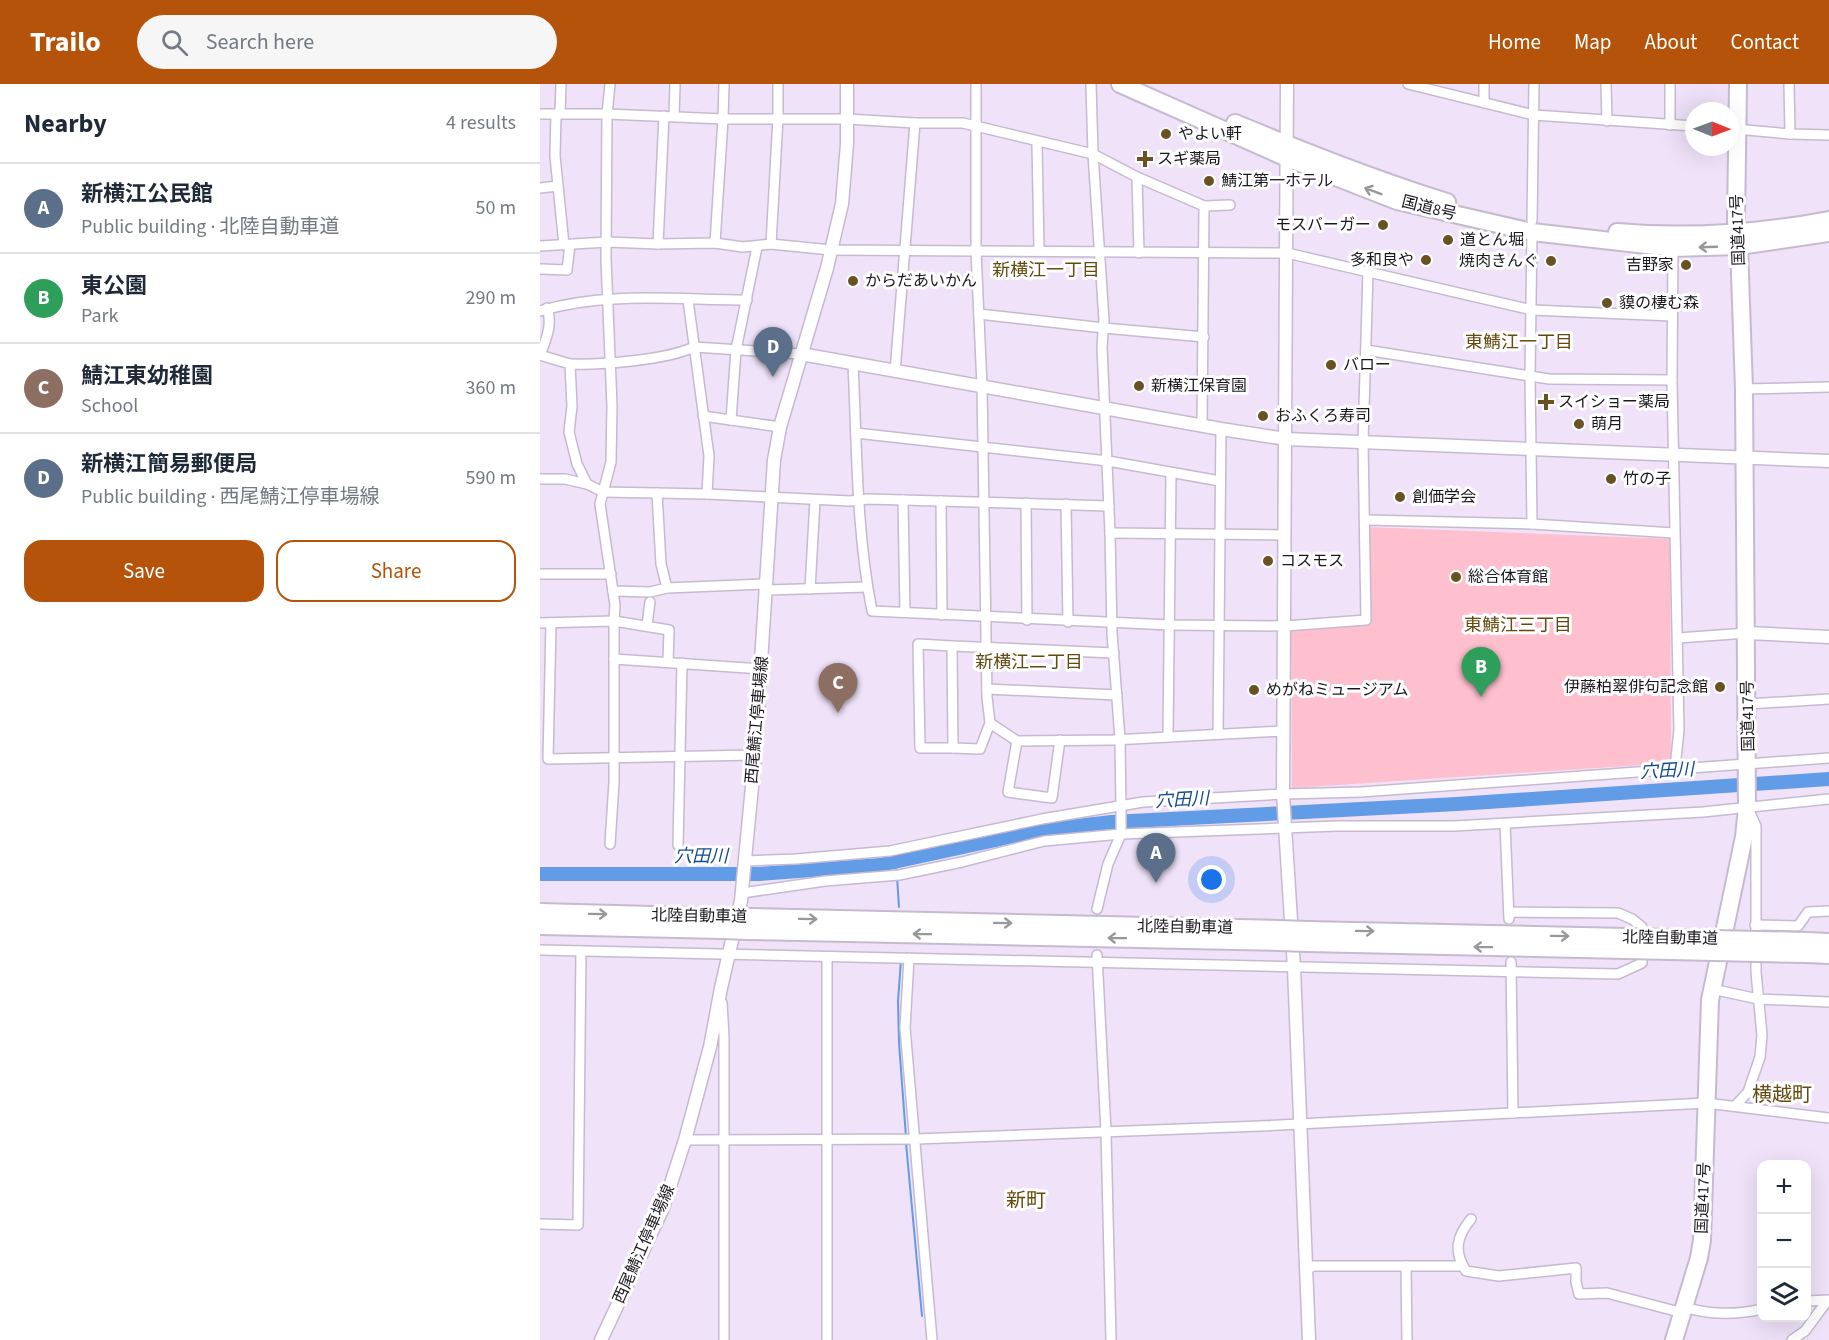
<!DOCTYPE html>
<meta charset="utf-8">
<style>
:root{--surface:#fff;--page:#f6f6f7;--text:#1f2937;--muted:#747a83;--line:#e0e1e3;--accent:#b45309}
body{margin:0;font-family:"Source Sans 3","Noto Sans JP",sans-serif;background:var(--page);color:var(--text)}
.controls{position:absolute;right:18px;bottom:18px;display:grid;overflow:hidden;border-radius:12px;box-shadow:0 6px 24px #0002}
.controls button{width:54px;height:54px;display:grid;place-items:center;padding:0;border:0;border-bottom:2px solid var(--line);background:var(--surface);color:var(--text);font:30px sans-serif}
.compass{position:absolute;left:1145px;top:18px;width:54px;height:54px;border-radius:50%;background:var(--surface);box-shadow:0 6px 24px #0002;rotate:91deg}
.you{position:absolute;left:672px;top:796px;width:21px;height:21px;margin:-15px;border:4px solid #fff;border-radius:50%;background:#1a73e8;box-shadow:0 0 0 9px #1a73e833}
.badge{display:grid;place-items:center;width:39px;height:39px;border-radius:50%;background:var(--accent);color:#fff;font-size:20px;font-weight:700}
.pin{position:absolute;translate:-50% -50px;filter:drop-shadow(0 2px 3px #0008)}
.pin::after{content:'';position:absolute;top:32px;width:21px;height:18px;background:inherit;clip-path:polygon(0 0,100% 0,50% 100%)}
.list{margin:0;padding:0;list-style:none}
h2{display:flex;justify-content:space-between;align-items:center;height:78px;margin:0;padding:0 24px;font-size:26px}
h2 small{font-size:20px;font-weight:400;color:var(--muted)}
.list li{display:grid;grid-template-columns:39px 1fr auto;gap:18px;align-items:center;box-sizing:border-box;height:90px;padding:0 24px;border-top:2px solid var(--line)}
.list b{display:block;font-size:22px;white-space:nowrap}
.list p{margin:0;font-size:20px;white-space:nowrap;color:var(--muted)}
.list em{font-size:20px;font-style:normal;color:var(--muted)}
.actions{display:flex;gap:12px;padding:18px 24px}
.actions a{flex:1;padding:14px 0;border:2px solid var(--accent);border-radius:18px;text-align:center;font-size:21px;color:var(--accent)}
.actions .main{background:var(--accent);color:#fff}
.icon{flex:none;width:33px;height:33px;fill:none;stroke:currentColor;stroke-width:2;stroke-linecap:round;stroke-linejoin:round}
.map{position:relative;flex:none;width:1289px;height:1256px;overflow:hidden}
header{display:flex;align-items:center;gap:36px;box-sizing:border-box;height:84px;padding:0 30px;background:var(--accent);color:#fff}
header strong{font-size:28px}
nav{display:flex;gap:33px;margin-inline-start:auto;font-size:21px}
.search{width:420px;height:54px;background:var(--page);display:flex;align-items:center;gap:15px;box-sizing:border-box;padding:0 21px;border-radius:33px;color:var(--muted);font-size:22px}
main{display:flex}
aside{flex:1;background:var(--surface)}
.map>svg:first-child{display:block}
.green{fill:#febfce}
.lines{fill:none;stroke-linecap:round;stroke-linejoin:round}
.stream{stroke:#629be6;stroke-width:2}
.river{stroke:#629be6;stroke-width:14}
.street-casing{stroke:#c6bad0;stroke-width:12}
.secondary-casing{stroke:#c6bad0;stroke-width:15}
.highway-casing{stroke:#c6bad0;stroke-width:20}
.street{stroke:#fff;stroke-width:9}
.secondary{stroke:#fff;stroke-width:12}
.highway{stroke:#fff;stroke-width:16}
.highway-bridge-casing{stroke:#c6bad0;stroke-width:20;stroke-linecap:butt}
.highway-bridge{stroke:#fff;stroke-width:16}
.oneway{stroke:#98979a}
.poi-dot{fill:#695122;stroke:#fff;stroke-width:2}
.labels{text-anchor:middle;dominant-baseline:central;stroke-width:6;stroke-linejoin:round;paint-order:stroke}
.poi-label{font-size:16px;fill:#1b171f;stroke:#fff;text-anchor:start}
.street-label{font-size:16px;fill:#1b171f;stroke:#fff}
.neighbourhood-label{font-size:18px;fill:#644a0f;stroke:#fff}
.water-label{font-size:18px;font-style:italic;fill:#144b8f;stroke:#fff}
.quarter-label{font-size:20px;fill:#644a0f;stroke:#fff}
</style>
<header>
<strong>Trailo</strong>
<div class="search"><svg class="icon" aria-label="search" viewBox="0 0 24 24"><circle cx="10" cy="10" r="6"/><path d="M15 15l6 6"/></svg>Search here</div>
<nav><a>Home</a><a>Map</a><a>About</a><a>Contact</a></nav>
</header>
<main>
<aside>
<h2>Nearby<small>4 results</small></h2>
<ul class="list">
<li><span class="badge" style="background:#5c6f8a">A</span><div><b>新横江公民館</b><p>Public building · 北陸自動車道</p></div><em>50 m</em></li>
<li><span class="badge" style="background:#2e9e5b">B</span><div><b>東公園</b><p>Park</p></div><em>290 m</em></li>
<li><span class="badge" style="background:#8d6e63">C</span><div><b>鯖江東幼稚園</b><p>School</p></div><em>360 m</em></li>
<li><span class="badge" style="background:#5c6f8a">D</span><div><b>新横江簡易郵便局</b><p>Public building · 西尾鯖江停車場線</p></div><em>590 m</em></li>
</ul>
<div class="actions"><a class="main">Save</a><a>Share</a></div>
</aside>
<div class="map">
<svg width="1289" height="1256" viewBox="0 0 1289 1256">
<rect width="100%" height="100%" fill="#efe2f9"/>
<path class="green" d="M 828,443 L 1130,455 L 1131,679 L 752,704 L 751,546 L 827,539 Z"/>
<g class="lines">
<g class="stream">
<path d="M 355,778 L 356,787"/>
<path d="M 357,793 L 359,823"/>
<path d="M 361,876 L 358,917 L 359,959 L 366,1053"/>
<path d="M 366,1059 L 382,1232"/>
</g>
<path class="river" d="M 0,790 L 219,790 L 340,781 L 502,746 L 572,738 L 917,720 L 1289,695"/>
<g class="street-casing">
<g id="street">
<path d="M 70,0 L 67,30 L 66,175 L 72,322 L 71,378 L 60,420 L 75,521 L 74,537 L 74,698 L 70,760"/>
<path d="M 436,0 L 436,167 L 442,302 L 447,613 L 450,639 L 477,657 L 573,656 L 743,647"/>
<path d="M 551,0 L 553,70 L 564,236 L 562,263 L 570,449 L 572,549 L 580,655 L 581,725 L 581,750 L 568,780 L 557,825"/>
<path d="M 868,0 L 994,31 L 1154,42"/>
<path d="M 944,0 L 944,19"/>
<path d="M 1066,0 L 1067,37"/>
<path d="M 1249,0 L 1250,50"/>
<path d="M 0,30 L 67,30 L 183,35 L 307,35 L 375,39 L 423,39 L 553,70 L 597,93 L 664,122 L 662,342"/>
<path d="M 16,30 L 15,72 L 24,161"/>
<path d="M 20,30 L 21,0"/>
<path d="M 134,32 L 135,0"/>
<path d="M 1130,41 L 1130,0"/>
<path d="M 1195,45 L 1250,50 L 1289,51"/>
<path d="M 497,58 L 499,167"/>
<path d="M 597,93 L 599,169"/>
<path d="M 0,104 L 18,102"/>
<path d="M 664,122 L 690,121"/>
<path d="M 992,137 L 994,0"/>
<path d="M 175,159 L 183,35 L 184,0"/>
<path d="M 118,160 L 124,32"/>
<path d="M 231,160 L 238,34 L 238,0"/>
<path d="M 0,162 L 67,158 L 118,160 L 175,159 L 203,163 L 231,160 L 291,166 L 747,169 L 992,226 L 1132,232"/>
<path d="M 1133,164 L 1132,296 L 1139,646 L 1135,684"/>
<path d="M 0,185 L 27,186 L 30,161"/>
<path d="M 148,216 L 169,372 L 167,410"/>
<path d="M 0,227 C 66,207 138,216 207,216"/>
<path d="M 439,230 L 564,244 L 664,253"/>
<path d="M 826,266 L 1009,295 L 1132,296"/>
<path d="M 0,271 L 30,280 L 32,322 L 29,348 L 37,380 L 47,400"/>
<path d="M 0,271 C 6,256 13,240 7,224"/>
<path d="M 30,280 C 62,281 126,276 154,263 L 261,270"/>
<path d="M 313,280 C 317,362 316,446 332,527 L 630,541 L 745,542 L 826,536 L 823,358 L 828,187"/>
<path d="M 355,288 L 375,39"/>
<path d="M 1204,305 L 1289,303"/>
<path d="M 163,332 L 240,343"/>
<path d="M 191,336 L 196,266 L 217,163"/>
<path d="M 316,349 L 568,377 L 680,397"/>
<path d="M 0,395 L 25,395 L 47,400 L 63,408 L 167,410 L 310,417 L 328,415 L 569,422"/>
<path d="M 117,409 L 121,480 L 127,504 L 227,500"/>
<path d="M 363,416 L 365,528"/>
<path d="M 401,417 L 402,531"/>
<path d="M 486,419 L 487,536"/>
<path d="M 526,420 L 528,538"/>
<path d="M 826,436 L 992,440 L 1134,449"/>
<path d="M 992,440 L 990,292 L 992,148"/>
<path d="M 570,449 L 744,451"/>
<path d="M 0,490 L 71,490"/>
<path d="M 270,505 L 275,416"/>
<path d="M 227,506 L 327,503"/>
<path d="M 73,507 L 110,508 L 127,504"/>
<path d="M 0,539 L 74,537 L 129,546 L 128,578"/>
<path d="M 11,539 L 8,675 L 215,671"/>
<path d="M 107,541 L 110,518"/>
<path d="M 1138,554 L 1207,549"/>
<path d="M 412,562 L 378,560 L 380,664 L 413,664"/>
<path d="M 74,575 L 222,585"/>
<path d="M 447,605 L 577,611"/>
<path d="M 1208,620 L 1289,615"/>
<path d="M 450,639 L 440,665 L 413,664 L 412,562 L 574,569"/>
<path d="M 678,650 L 681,345"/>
<path d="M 628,652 L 631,389"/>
<path d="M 477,657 L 468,708 L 512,714 L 520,656"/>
<path d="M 965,740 L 969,835"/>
<path d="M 138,761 L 142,579"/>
<path d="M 205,777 L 256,775 L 350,767 L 502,735 L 603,718 L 743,710 L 821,708 L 1289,674"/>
<path d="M 202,809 L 285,797 L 359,791 L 422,778 L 504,757 L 581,750 L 797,742 L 914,742 L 1163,728 L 1289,715"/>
<path d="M 1215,841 L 1258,842 L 1268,828 L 1289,827"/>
<path d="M 0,866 L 1078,890 L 1102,879 L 1102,843 L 1092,835 L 1078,829 L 969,828"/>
<path d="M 557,871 L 566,1048 L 571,1256"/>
<path d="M 287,873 L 287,1256"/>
<path d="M 369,874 L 365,944 L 392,1256"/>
<path d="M 971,878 L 973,1029"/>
<path d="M 1172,905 L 1218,915 L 1289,918"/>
<path d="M 182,919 L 184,953 L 184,1256"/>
<path d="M 1195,1022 L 1208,1008 L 1220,973 L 1222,951 L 1216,888 L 1216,742 L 1209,727"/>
<path d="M 145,1056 L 376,1055 L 720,1042 L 1166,1019 L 1289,1034"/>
<path d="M 931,1135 C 917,1152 913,1167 926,1187 L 959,1192 L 1036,1184 L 1036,1198 L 1039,1210 L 1067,1209 L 1143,1229"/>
<path d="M 0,1140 L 38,1141 L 41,867"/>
<path d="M 866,1182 L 867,1256"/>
<path d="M 766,1185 L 774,1182 L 923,1182"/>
<path d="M 1266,1217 L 1289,1216"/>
<path d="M 1145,1223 C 1168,1231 1198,1231 1222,1225"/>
<path d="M 1252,1256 L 1265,1247 L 1287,1217"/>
</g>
</g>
<g class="secondary-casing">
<g id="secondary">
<path d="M 747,0 L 743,710 L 754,884 L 769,1256"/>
<path d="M 261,270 L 681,345 L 746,355 L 1289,377"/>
<path d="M 1207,549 L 1289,553"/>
<path d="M 61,1256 L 123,1124 L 145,1056 L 170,963 L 181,904 L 201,817 L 215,671 L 234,376 L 240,343 L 287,184 L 302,120 L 307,60 L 307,0"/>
</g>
</g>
<g class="highway-casing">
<g id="highway">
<path d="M 580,0 L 747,74 L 857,117 L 992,148 L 1133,164 L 1199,162 L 1289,149"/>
<path d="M 695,39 C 765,68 835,96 907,118"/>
<path d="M 1077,148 C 1147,154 1220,149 1289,136"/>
<path d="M 0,828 L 187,833"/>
<path d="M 209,833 L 739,845"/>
<path d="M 0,842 L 183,846"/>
<path d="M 767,846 L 1087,853"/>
<path d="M 207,847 L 740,858"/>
<path d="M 1267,857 L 1289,858"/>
<path d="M 767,859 L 1086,866"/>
<path d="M 1266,870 L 1289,871"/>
<path d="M 1134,1256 L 1159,1174 L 1162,1156 L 1170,916 L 1204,753 L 1207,723 L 1204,305 L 1199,162 L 1196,137 L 1198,0"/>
</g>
</g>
<use href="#street" class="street"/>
<use href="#secondary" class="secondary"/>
<use href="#highway" class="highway"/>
<g class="highway-bridge-casing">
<g id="highway-bridge">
<path d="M 187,833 L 209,833"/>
<path d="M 739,845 L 767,846"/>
<path d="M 183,846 L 207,847"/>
<path d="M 1087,853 L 1267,857"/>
<path d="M 740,858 L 767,859"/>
<path d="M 1086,866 L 1266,870"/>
</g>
</g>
<use href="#highway-bridge" class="highway-bridge"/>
</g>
<defs><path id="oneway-shaft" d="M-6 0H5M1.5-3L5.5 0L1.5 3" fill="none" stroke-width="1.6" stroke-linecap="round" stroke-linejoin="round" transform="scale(1.5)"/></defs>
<g class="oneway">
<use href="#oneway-shaft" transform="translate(833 107) rotate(-159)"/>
<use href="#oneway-shaft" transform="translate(1168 163) rotate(178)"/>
<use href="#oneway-shaft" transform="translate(58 830) rotate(1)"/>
<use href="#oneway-shaft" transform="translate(268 835) rotate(1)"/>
<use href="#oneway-shaft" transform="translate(463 839) rotate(1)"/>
<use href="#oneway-shaft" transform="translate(825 847) rotate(1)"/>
<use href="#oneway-shaft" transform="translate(382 850) rotate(-179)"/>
<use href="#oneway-shaft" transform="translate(1020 852) rotate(1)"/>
<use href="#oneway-shaft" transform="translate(577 854) rotate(-179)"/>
<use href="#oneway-shaft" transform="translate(943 863) rotate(-179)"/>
</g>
<g class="poi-dot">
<circle cx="626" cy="50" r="6"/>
<path d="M602 66h6v6h6v6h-6v6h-6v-6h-6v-6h6z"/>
<circle cx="669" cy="97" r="6"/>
<circle cx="843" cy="141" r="6"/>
<circle cx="908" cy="156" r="6"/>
<circle cx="886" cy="176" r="6"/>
<circle cx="1011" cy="177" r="6"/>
<circle cx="1146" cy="181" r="6"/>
<circle cx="313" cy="197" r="6"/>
<circle cx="1067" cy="219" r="6"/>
<circle cx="791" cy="281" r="6"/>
<circle cx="599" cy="302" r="6"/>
<path d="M1003 309h6v6h6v6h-6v6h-6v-6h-6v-6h6z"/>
<circle cx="723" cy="332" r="6"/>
<circle cx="1039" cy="340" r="6"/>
<circle cx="1071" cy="395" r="6"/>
<circle cx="860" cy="413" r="6"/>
<circle cx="728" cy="477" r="6"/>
<circle cx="916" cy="493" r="6"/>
<circle cx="1180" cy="603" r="6"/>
<circle cx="714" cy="606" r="6"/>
</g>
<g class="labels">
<g class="poi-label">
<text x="638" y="50">やよい軒</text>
<text x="617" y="75">スギ薬局</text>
<text x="681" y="97">鯖江第一ホテル</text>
<text x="831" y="141" text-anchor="end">モスバーガー</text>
<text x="920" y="156">道とん堀</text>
<text x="874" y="176" text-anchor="end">多和良や</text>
<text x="999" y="177" text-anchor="end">焼肉きんぐ</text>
<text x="1134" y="181" text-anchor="end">吉野家</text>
<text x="325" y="197">からだあいかん</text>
<text x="1079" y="219">貘の棲む森</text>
<text x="803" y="281">バロー</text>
<text x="611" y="302">新横江保育園</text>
<text x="1018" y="318">スイショー薬局</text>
<text x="735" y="332">おふくろ寿司</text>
<text x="1051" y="340">萌月</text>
<text x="1083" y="395">竹の子</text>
<text x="872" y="413">創価学会</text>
<text x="740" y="477">コスモス</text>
<text x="928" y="493">総合体育館</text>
<text x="1168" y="603" text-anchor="end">伊藤柏翠俳句記念館</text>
<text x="726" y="606">めがねミュージアム</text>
</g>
<g class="street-label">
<text transform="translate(889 124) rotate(14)">国道8号</text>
<text transform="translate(1198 146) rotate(-92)">国道417号</text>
<text transform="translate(1208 632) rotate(-91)">国道417号</text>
<text transform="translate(217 636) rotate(-85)">西尾鯖江停車場線</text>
<text transform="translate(159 832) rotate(1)">北陸自動車道</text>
<text transform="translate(645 843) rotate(1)">北陸自動車道</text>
<text transform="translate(1130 854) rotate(1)">北陸自動車道</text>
<text transform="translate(1163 1114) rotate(-88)">国道417号</text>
<text transform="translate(104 1160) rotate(-66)">西尾鯖江停車場線</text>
</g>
<g class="neighbourhood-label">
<text x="506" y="186">新横江一丁目</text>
<text x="979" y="258">東鯖江一丁目</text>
<text x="978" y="541">東鯖江三丁目</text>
<text x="489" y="578">新横江二丁目</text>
</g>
<g class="water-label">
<text transform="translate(1127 687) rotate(-3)">穴田川</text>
<text transform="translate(642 716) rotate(-3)">穴田川</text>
<text x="161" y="772">穴田川</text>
</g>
<g class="quarter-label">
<text x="1242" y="1011">横越町</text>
<text x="486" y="1117">新町</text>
</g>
</g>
</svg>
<div class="controls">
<button>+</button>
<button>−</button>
<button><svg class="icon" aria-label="layers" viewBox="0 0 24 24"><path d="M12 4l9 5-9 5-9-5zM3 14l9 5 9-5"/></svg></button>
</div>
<svg class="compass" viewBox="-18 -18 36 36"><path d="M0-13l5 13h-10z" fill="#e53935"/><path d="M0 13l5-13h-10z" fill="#747a83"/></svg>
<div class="you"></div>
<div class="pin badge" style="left:616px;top:799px;background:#5c6f8a">A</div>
<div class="pin badge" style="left:941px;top:613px;background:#2e9e5b">B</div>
<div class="pin badge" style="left:298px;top:629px;background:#8d6e63">C</div>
<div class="pin badge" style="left:233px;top:293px;background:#5c6f8a">D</div>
</div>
</main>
